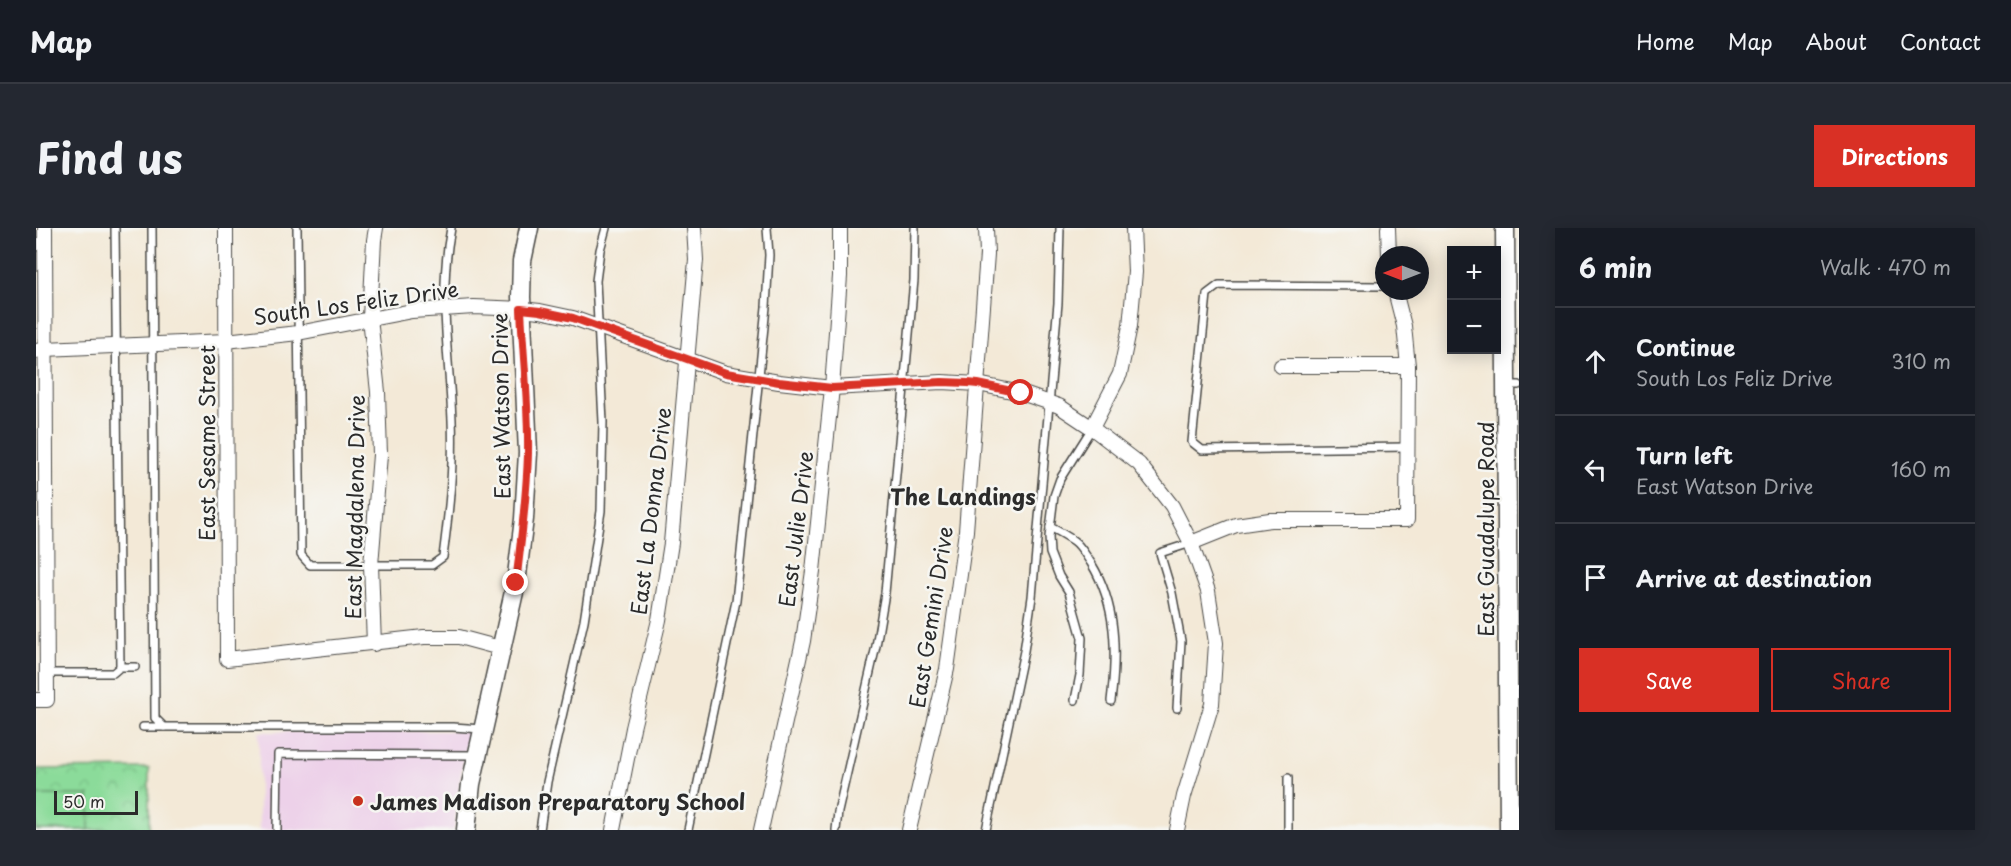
<!DOCTYPE html>
<meta charset="utf-8">
<style>
:root{--surface:#171b24;--page:#242831;--text:#f1f3f6;--muted:#9ea1a6;--line:#363941;--accent:#d93025}
body{margin:0;font-family:"Playpen Sans",sans-serif;background:var(--page);color:var(--text)}
.controls{position:absolute;right:18px;top:18px;display:grid;overflow:hidden;border-radius:0px;box-shadow:0 3px 15px #0003}
.controls button{width:54px;height:54px;display:grid;place-items:center;padding:0;border:0;border-bottom:2px solid var(--line);background:var(--surface);color:var(--text);font:30px sans-serif}
.compass{position:absolute;left:1339px;top:18px;width:54px;height:54px;border-radius:50%;background:var(--surface);box-shadow:0 3px 15px #0003;rotate:270deg}
.scale{position:absolute;left:18px;bottom:15px;width:84px;box-sizing:border-box;padding-left:6px;border:3px solid #2b2b2b;border-top:0;font-size:16px;line-height:21px;white-space:nowrap;color:#2b2b2b;-webkit-text-stroke:4px #f6f6f2;paint-order:stroke}
.stop{position:absolute;width:18px;height:18px;margin:-14px;border:4px solid #d93025;border-radius:50%;background:#fff}
.stop.end{background:#d93025;border-color:#fff;box-shadow:0 2px 6px #0008}
.list{margin:0;padding:0;list-style:none}
h2{display:flex;justify-content:space-between;align-items:center;height:78px;margin:0;padding:0 24px;font-size:26px}
h2 small{font-size:20px;font-weight:400;color:var(--muted)}
.list li{display:grid;grid-template-columns:39px 1fr auto;gap:18px;align-items:center;box-sizing:border-box;height:108px;padding:0 24px;border-top:2px solid var(--line)}
.list b{display:block;font-size:22px;white-space:nowrap}
.list p{margin:0;font-size:20px;white-space:nowrap;color:var(--muted)}
.list em{font-size:20px;font-style:normal;color:var(--muted)}
.actions{display:flex;gap:12px;padding:18px 24px}
.actions a{flex:1;padding:14px 0;border:2px solid var(--accent);border-radius:0px;text-align:center;font-size:21px;color:var(--accent)}
.actions .main{background:var(--accent);color:#fff}
.icon{flex:none;width:33px;height:33px;fill:none;stroke:currentColor;stroke-width:2;stroke-linecap:round;stroke-linejoin:round}
.map{position:relative;flex:none;width:1483px;height:602px;overflow:hidden;border-radius:0px}
header{display:flex;align-items:center;gap:36px;box-sizing:border-box;height:84px;padding:0 30px;background:var(--surface);border-bottom:2px solid var(--line)}
header strong{font-size:28px}
nav{display:flex;gap:33px;margin-inline-start:auto;font-size:21px}
.intro{display:flex;align-items:center;justify-content:space-between;box-sizing:border-box;height:144px;padding:0 36px}
h1{margin:0;font-size:42px}
.button{padding:15px 27px;border-radius:0px;background:var(--accent);color:#fff;font-size:21px;font-weight:700}
main{display:flex;gap:36px;padding:0 36px}
aside{flex:1;background:var(--surface);border-radius:0px;box-shadow:0 3px 15px #0003}
.map>svg:first-child{display:block}
.built{fill:#edd1e9}
.park{fill:url(#park-crowns);stroke:#5b8362;stroke-width:1.5}
.pitch{fill:#8bdb9a;stroke:#5b8362;stroke-width:1.5}
.lines{fill:none;stroke-linecap:round;stroke-linejoin:round}
.lane-casing{stroke:#494845;stroke-width:10}
.street-casing{stroke:#494845;stroke-width:16}
.secondary-casing{stroke:#494845;stroke-width:21}
.lane{stroke:#fff;stroke-width:7}
.street{stroke:#fff;stroke-width:14}
.secondary{stroke:#fff;stroke-width:18}
.route{stroke:#d93025;stroke-width:8}
.poi-dot{fill:#c8321e;stroke:#f6f6f2;stroke-width:2}
.labels{text-anchor:middle;dominant-baseline:central;stroke-width:5;stroke-linejoin:round;paint-order:stroke}
.street-label{font-size:21px;fill:#2b2b2b;stroke:#f6f6f2}
.poi-label{font-size:21px;font-weight:bold;fill:#2b2b2b;stroke:#f6f6f2;text-anchor:start}
.neighbourhood-label{font-size:22px;font-weight:bold;fill:#2b2b2b;stroke:#f6f6f2}
</style>
<header>
<strong>Map</strong>
<nav><a>Home</a><a>Map</a><a>About</a><a>Contact</a></nav>
</header>
<div class="intro"><h1>Find us</h1><a class="button">Directions</a></div>
<main>
<div class="map">
<svg width="1483" height="602" viewBox="0 0 1483 602">
<defs>
<pattern id="park-crowns" width="20" height="18" patternUnits="userSpaceOnUse" patternTransform="scale(1.5)"><rect width="20" height="18" fill="#8bdb9a"/><path d="M2 6a3 3 0 1 1 6 0M12 15a3 3 0 1 1 6 0" fill="none" stroke="#78bc85"/></pattern>
</defs>
<rect width="100%" height="100%" fill="#f6f6f2"/>
<filter id="ink" filterUnits="userSpaceOnUse"><feTurbulence type="fractalNoise" baseFrequency=".0167" numOctaves="2"/><feDisplacementMap in="SourceGraphic" scale="12" xChannelSelector="R" yChannelSelector="G"/><feConvolveMatrix kernelMatrix="1 2 1 2 8 2 1 2 1" color-interpolation-filters="sRGB"/></filter>
<filter id="wash" filterUnits="userSpaceOnUse"><feTurbulence type="fractalNoise" baseFrequency=".008" numOctaves="4" result="noise"/><feDisplacementMap in="SourceGraphic" scale="24" xChannelSelector="R" yChannelSelector="G"/><feGaussianBlur stdDeviation="1.35" result="paint"/><feColorMatrix in="noise" values="0 0 0 0 0 0 0 0 0 0 0 0 0 0 0 0 0 1.4 0 .05"/><feComposite in="paint" operator="in"/></filter>
<g filter="url(#wash)">
<rect width="100%" height="100%" fill="#f3e9d7"/>
<path class="built" d="M 433,503 L 425,545 L 418,602 L 223,602 L 223,504 Z"/>
<path class="park" d="M 113,540 L 113,602 L 0,602 L 0,541 Z"/>
<rect class="pitch" x="0" y="567" width="53" height="35"/>
</g>
<g filter="url(#ink)">
<g class="lines">
<g class="lane-casing">
<g id="lane">
<path d="M 116,0 L 119,490 L 128,499 L 417,499 L 446,501"/>
<path d="M 261,0 L 265,327 L 274,337 L 396,337 L 407,329 C 413,283 418,237 416,192 C 413,125 402,67 415,0"/>
<path d="M 1348,58 L 1183,57 L 1171,66 L 1156,214 L 1166,222 L 1372,219"/>
<path d="M 1470,157 L 1483,157"/>
<path d="M 1014,299 C 1022,303 1031,308 1038,313 C 1045,318 1050,328 1055,335 C 1081,377 1081,425 1075,473"/>
<path d="M 84,439 L 99,439"/>
<path d="M 11,445 L 77,445 L 84,439 L 79,0"/>
<path d="M 1039,472 L 1044,447 L 1046,410 L 1033,364 L 1023,348 L 1014,325 L 1013,309 L 1018,268 L 1024,251 L 1056,200"/>
<path d="M 1141,480 L 1145,413 L 1136,365 L 1124,325 L 1155,315"/>
<path d="M 107,499 L 128,499"/>
<path d="M 1252,550 L 1252,602"/>
<path d="M 241,602 L 242,526 L 440,527"/>
<path d="M 504,602 L 511,554 L 548,393 L 565,283 L 567,194 L 560,53 L 564,22 L 570,0"/>
<path d="M 652,602 L 700,373 L 730,79 L 733,27 L 731,0"/>
<path d="M 800,602 L 802,584 L 840,418 L 849,365 L 878,52 L 879,0"/>
<path d="M 950,602 L 988,423 L 996,369 L 1022,75 L 1024,0"/>
</g>
</g>
<g class="street-casing">
<g id="street">
<path d="M 190,0 L 191,431 L 388,409 L 423,409 L 464,420"/>
<path d="M 1097,0 L 1099,44 L 1094,98 L 1084,146 L 1056,200 L 1103,236 L 1136,278 L 1155,315 L 1172,363 L 1180,415 L 1176,476 L 1148,568 L 1141,602"/>
<path d="M 1352,0 L 1353,27"/>
<path d="M 0,123 L 9,121 L 190,113 L 262,105 L 376,83 L 438,79 L 485,81 L 504,83 L 537,90 L 690,145 L 743,154 L 796,160 L 906,154 L 942,156 L 985,165 L 1023,178 L 1056,200"/>
<path d="M 1245,138 L 1372,138"/>
<path d="M 1155,315 L 1200,297 L 1234,292 L 1371,292 L 1372,138 L 1368,98 L 1359,63"/>
<path d="M 338,416 L 335,337 L 344,227 L 342,164 L 334,90 L 338,12 L 340,0"/>
<path d="M 0,472 L 11,472 L 9,0"/>
<path d="M 577,602 L 597,500 L 623,392 L 635,315 L 660,32 L 658,0"/>
<path d="M 725,602 L 767,413 L 777,343 L 796,160 L 804,48 L 804,0"/>
<path d="M 873,602 L 911,441 L 930,303 L 951,26 L 950,0"/>
</g>
</g>
<g class="secondary-casing">
<g id="secondary">
<path d="M 1469,0 L 1473,602"/>
<path d="M 430,602 L 435,556 L 480,355 L 488,291 L 492,225 L 485,69 L 486,33 L 493,0"/>
</g>
</g>
<use href="#lane" class="lane"/>
<use href="#street" class="street"/>
<use href="#secondary" class="secondary"/>
</g>
</g>
<g class="lines" filter="url(#ink)">
<path class="route" d="M 480,355 C 485,312 491,268 492,225 C 493,177 487,129 485,81 L 504,83 L 537,90 L 690,145 L 743,154 L 796,160 L 906,154 L 932,155 L 942,156 L 985,165"/>
</g>
<circle class="poi-dot" cx="322" cy="573" r="6"/>
<g class="labels">
<g class="street-label">
<text transform="translate(320 74) rotate(-8)">South Los Feliz Drive</text>
<text transform="translate(464 178) rotate(-91)">East Watson Drive</text>
<text transform="translate(170 215) rotate(-90)">East Sesame Street</text>
<text transform="translate(318 279) rotate(-89)">East Magdalena Drive</text>
<text transform="translate(614 283) rotate(-83)">East La Donna Drive</text>
<text transform="translate(759 301) rotate(-83)">East Julie Drive</text>
<text transform="translate(1449 301) rotate(-90)">East Guadalupe Road</text>
<text transform="translate(894 389) rotate(-81)">East Gemini Drive</text>
</g>
<g class="poi-label">
<text x="334" y="573">James Madison Preparatory School</text>
</g>
<g class="neighbourhood-label">
<text x="927" y="267">The Landings</text>
</g>
</g>
</svg>
<div class="controls">
<button>+</button>
<button>−</button>
</div>
<svg class="compass" viewBox="-18 -18 36 36"><path d="M0-13l5 13h-10z" fill="#e53935"/><path d="M0 13l5-13h-10z" fill="#9ea1a6"/></svg>
<div class="scale">50 m</div>
<div class="stop" style="left:985px;top:165px"></div>
<div class="stop end" style="left:480px;top:355px"></div>
</div>
<aside>
<h2>6 min<small>Walk · 470 m</small></h2>
<ul class="list">
<li><svg class="icon" aria-label="ahead" viewBox="0 0 24 24"><path d="M12 20V5M6 11l6-6 6 6"/></svg><div><b>Continue</b><p>South Los Feliz Drive</p></div><em>310 m</em></li>
<li><svg class="icon" aria-label="left" viewBox="0 0 24 24"><path d="M17 20v-9H6M10 6l-5 5 5 5"/></svg><div><b>Turn left</b><p>East Watson Drive</p></div><em>160 m</em></li>
<li><svg class="icon" aria-label="arrive" viewBox="0 0 24 24"><path d="M6 21V4h12l-3 4 3 4H6"/></svg><div><b>Arrive at destination</b></div></li>
</ul>
<div class="actions"><a class="main">Save</a><a>Share</a></div>
</aside>
</main>
